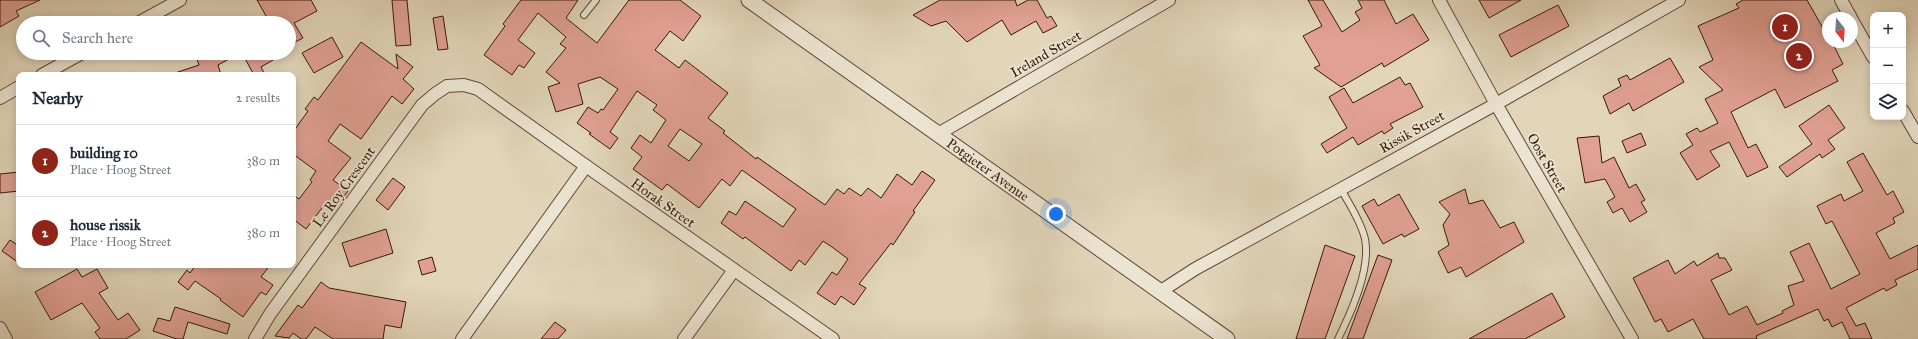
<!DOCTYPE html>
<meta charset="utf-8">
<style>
:root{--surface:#fff;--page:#f2f2f3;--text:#1f2937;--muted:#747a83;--line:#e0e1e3;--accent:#8f2418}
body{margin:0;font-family:"IM FELL Great Primer",serif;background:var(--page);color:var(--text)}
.controls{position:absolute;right:12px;top:12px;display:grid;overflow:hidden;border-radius:8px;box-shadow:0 2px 10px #0003}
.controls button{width:36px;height:36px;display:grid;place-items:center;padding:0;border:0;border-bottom:1px solid var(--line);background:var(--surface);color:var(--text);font:20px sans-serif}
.compass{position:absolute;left:1822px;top:12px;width:36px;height:36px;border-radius:50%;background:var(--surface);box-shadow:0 2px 10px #0003;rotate:163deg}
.you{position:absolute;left:1056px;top:214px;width:14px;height:14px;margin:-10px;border:3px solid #fff;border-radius:50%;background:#1a73e8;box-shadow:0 0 0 6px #1a73e833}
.badge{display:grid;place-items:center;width:26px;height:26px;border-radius:50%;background:var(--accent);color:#fff;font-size:13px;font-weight:700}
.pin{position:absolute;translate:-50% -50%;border:2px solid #fff;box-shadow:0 1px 4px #0006}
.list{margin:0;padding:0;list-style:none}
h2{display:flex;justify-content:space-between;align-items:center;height:52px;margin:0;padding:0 16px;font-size:17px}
h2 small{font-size:13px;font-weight:400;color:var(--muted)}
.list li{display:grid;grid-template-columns:26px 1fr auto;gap:12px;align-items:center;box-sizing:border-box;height:72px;padding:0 16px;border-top:1px solid var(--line)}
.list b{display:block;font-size:15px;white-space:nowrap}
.list p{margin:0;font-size:13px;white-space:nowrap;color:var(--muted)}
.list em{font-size:13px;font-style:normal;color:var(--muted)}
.icon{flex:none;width:22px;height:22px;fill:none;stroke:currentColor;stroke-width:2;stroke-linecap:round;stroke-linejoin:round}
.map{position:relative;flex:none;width:1918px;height:339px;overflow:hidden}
.search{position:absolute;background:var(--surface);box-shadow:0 2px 10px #0003;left:16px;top:16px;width:280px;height:44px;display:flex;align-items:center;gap:10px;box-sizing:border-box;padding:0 14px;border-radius:22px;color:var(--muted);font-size:15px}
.panel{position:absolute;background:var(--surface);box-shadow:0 2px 10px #0003;left:16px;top:72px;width:280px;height:196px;border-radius:8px}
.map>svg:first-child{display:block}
.building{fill:#e0a093;stroke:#361909;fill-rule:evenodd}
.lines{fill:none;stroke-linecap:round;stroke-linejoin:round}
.service-casing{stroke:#614835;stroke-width:8}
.minor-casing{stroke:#614835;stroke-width:14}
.tertiary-casing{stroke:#614835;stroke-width:17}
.service{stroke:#ece4d2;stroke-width:6}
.minor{stroke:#ece4d2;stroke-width:12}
.tertiary{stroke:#ece4d2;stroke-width:15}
.labels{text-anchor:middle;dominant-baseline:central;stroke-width:3.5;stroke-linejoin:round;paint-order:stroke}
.street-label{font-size:14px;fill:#361909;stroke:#ece4d2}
</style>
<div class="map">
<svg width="1918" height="339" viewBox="0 0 1918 339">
<rect width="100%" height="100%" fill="#e2d5ba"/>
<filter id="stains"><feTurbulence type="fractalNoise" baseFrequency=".005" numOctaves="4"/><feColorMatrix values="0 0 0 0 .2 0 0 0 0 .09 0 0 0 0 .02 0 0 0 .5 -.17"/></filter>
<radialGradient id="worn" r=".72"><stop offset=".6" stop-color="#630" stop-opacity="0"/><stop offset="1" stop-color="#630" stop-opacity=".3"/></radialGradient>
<g class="building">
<path d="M 0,0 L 40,0 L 16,11 L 19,16 L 0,27 Z"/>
<path d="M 257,0 L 311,0 L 317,11 L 294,23 L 303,38 L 289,45 L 289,23 L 270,23 Z"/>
<path d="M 392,0 L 407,0 L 411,45 L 396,46 Z"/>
<path d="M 521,0 L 578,0 L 566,18 L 597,43 L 629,0 L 680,0 L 701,16 L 683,41 L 670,31 L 655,50 L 679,68 L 685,60 L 728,93 L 708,118 L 725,131 L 723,133 L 756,159 L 757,157 L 825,205 L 837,189 L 844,194 L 849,188 L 861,196 L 868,188 L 881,198 L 897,174 L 912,185 L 922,171 L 935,180 L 913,211 L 915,212 L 893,245 L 891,243 L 859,284 L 866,288 L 854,305 L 841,296 L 835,305 L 817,293 L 832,272 L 837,275 L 848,259 L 832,247 L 823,241 L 805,265 L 799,260 L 791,271 L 745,237 L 743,239 L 721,223 L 729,211 L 736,215 L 745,201 L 783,227 L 796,209 L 742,170 L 730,186 L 722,179 L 699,208 L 667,184 L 662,190 L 633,169 L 642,157 L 631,148 L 640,135 L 651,143 L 666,120 L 653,110 L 657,105 L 637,91 L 610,132 L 618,138 L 610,149 L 589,134 L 591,133 L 577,123 L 588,107 L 598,113 L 601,109 L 603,110 L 618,89 L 600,77 L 578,84 L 583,104 L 556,112 L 548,87 L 560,83 L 546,72 L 566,48 L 560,44 L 566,37 L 538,13 L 518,40 L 535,53 L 524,68 L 519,65 L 512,75 L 484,55 L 505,26 L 503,24 ZM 680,129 L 702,144 L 689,161 L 668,146 Z"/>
<path d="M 940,0 L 1015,0 L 1017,6 L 1028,0 L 1037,0 L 1047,18 L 1051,16 L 1057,26 L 1043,33 L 1036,21 L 1011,35 L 1002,20 L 967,42 L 946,21 L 931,26 L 913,15 Z"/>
<path d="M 1308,0 L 1323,0 L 1342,32 L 1360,20 L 1355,12 L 1362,8 L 1358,0 L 1384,0 L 1396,24 L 1413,14 L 1429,40 L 1384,67 L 1382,63 L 1341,87 L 1314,68 L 1320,65 L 1303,36 L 1322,26 Z"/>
<path d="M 1479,0 L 1521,0 L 1489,18 Z"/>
<path d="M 1743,0 L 1807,0 L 1824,30 L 1828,28 L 1828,42 L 1832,42 L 1843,64 L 1832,70 L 1838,81 L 1785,108 L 1775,89 L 1731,112 L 1748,148 L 1756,144 L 1768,167 L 1747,177 L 1729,142 L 1710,151 L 1720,166 L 1697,180 L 1680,153 L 1693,145 L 1686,134 L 1697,128 L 1700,132 L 1718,123 L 1705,99 L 1723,90 L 1699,67 L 1713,60 L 1698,26 L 1739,8 L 1736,4 Z"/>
<path d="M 1558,5 L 1569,26 L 1511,57 L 1499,35 Z"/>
<path d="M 443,16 L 448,49 L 438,50 L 433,18 Z"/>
<path d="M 332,37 L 343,57 L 314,73 L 302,53 Z"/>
<path d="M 361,42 L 398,69 L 396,54 L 413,67 L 403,79 L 414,89 L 402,104 L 392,96 L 361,139 L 340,124 L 328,141 L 351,158 L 333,180 L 348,191 L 340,202 L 336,199 L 329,207 L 325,204 L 306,229 L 293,219 L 293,195 L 299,199 L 312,182 L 310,180 L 316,171 L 293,154 L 293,132 L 308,111 L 305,109 L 314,97 L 318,100 Z"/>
<path d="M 195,53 L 240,53 L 218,65 L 221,75 L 175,75 L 175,73 L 199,65 Z"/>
<path d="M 242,53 L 285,53 L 261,67 L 265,75 L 254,75 Z"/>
<path d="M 1670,58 L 1684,82 L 1633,111 L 1629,103 L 1610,114 L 1603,96 L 1621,86 L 1618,79 L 1627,75 L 1630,80 Z"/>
<path d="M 1400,77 L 1405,85 L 1410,83 L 1423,107 L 1390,124 L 1393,128 L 1384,134 L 1382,131 L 1358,145 L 1353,137 L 1327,153 L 1321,144 L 1347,128 L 1329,97 L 1344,88 L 1353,103 Z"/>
<path d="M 1829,105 L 1845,128 L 1828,140 L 1835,149 L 1822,158 L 1820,154 L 1787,177 L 1779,167 L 1812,144 L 1799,126 Z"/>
<path d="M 1641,133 L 1646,145 L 1627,153 L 1622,141 Z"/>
<path d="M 1599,136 L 1602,163 L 1614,157 L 1629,188 L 1636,184 L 1645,200 L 1641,202 L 1647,212 L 1630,222 L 1622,208 L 1613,213 L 1607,202 L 1615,197 L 1605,179 L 1585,183 L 1577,138 Z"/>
<path d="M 1863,153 L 1887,195 L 1893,191 L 1904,212 L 1893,218 L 1895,223 L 1876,233 L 1890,259 L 1918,245 L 1918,269 L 1895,280 L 1897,285 L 1886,291 L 1884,288 L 1846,308 L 1856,326 L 1865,323 L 1872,339 L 1850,339 L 1842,322 L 1832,327 L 1828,319 L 1824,321 L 1818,309 L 1756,336 L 1757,339 L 1704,339 L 1693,319 L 1668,332 L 1661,319 L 1655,322 L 1633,278 L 1668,260 L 1675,274 L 1694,261 L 1697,266 L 1718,253 L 1719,258 L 1725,258 L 1732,270 L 1711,280 L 1729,315 L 1747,306 L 1757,325 L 1783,313 L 1782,311 L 1794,305 L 1788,286 L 1804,281 L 1790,252 L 1809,243 L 1831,289 L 1860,274 L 1832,221 L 1826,224 L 1817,206 L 1841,194 L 1844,201 L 1863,191 L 1847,162 Z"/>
<path d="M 19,172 L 19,191 L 0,193 L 0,174 Z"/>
<path d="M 393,178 L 405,187 L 388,210 L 376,200 Z"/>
<path d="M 1465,189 L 1469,204 L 1483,200 L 1500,228 L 1514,222 L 1524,242 L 1466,277 L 1461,267 L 1448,273 L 1438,252 L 1449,245 L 1443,225 L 1450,214 L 1439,202 Z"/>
<path d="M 1399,194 L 1419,229 L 1404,237 L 1402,234 L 1383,244 L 1362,206 L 1374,199 L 1378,206 Z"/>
<path d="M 386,229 L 393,253 L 350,267 L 342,243 Z"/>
<path d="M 10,240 L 19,246 L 19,263 L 2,251 Z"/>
<path d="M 1325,245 L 1355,256 L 1325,339 L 1296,339 Z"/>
<path d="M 1378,255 L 1392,260 L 1363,339 L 1347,339 Z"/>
<path d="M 432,257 L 436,271 L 422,275 L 418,261 Z"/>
<path d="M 196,265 L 270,265 L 261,277 L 273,285 L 266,295 L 261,292 L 243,317 L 220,300 L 221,299 L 195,281 L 188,290 L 178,282 L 187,270 L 190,273 Z"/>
<path d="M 77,269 L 82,277 L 97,269 L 108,288 L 99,293 L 118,320 L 128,313 L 140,330 L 126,339 L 100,339 L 95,332 L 100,328 L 82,303 L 51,320 L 35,292 Z"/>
<path d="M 321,282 L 329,288 L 406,302 L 401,328 L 385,325 L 383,339 L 333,339 L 315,327 L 306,339 L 301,339 L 293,333 L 289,338 L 275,336 L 298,305 L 302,308 Z"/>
<path d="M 1552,293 L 1565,317 L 1525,339 L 1469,339 Z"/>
<path d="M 175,307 L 230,324 L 227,334 L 188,322 L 183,339 L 177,339 L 153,331 L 158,318 L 170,321 Z"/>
<path d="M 555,322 L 566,330 L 558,339 L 541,339 Z"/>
</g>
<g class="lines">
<g class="service-casing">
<g id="service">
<path d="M 584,15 L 596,0"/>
<path d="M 1338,339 C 1351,313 1371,268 1365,239 C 1361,221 1349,204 1341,189"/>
</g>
</g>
<g class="minor-casing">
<g id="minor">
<path d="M 1439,0 L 1496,104 L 1632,339"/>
<path d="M 1841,0 L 1851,18"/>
<path d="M 1852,20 L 1873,57"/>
<path d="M 138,23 L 180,0"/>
<path d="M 42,75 L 82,53"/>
<path d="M 0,98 L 19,87"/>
<path d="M 1903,111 L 1918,137"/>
<path d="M 938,134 L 1169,0"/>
<path d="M 1161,291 L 1195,269 L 1496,104 L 1679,0"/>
<path d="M 0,328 L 6,339"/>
<path d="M 255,339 L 270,314 L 422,105 L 435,94 L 447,86 L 464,85 L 478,89 L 586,166 L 833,339"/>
<path d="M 462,339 L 586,166"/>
<path d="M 684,339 L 734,270"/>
</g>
</g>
<g class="tertiary-casing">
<g id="tertiary">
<path id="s1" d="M 749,0 L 1227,339"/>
</g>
</g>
<use href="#service" class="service"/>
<use href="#minor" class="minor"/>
<use href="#tertiary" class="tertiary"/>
</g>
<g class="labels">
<g class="street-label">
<text transform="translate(1046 54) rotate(-30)">Ireland Street</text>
<text transform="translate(1412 132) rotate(-29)">Rissik Street</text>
<text transform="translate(1547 163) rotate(60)">Oost Street</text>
<text stroke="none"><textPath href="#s1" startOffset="293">Potgieter Avenue</textPath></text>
<text transform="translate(344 187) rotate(-54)">Le Roy Crescent</text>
<text transform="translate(663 203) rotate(35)">Horak Street</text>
</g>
</g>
<rect width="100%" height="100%" filter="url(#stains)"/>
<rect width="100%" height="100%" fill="url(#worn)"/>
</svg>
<div class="controls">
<button>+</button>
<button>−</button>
<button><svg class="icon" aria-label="layers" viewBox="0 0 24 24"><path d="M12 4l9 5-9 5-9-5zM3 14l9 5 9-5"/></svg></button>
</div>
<svg class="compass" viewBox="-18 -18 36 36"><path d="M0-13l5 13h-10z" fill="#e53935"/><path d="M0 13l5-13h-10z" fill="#747a83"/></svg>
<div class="you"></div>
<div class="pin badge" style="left:1785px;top:27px">1</div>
<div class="pin badge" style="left:1799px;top:56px">2</div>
<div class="search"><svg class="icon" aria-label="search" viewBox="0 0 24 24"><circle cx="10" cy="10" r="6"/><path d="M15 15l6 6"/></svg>Search here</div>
<section class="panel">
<h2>Nearby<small>2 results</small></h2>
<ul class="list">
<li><span class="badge">1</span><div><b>building 10</b><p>Place · Hoog Street</p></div><em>380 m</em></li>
<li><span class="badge">2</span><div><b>house rissik</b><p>Place · Hoog Street</p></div><em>380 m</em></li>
</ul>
</section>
</div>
